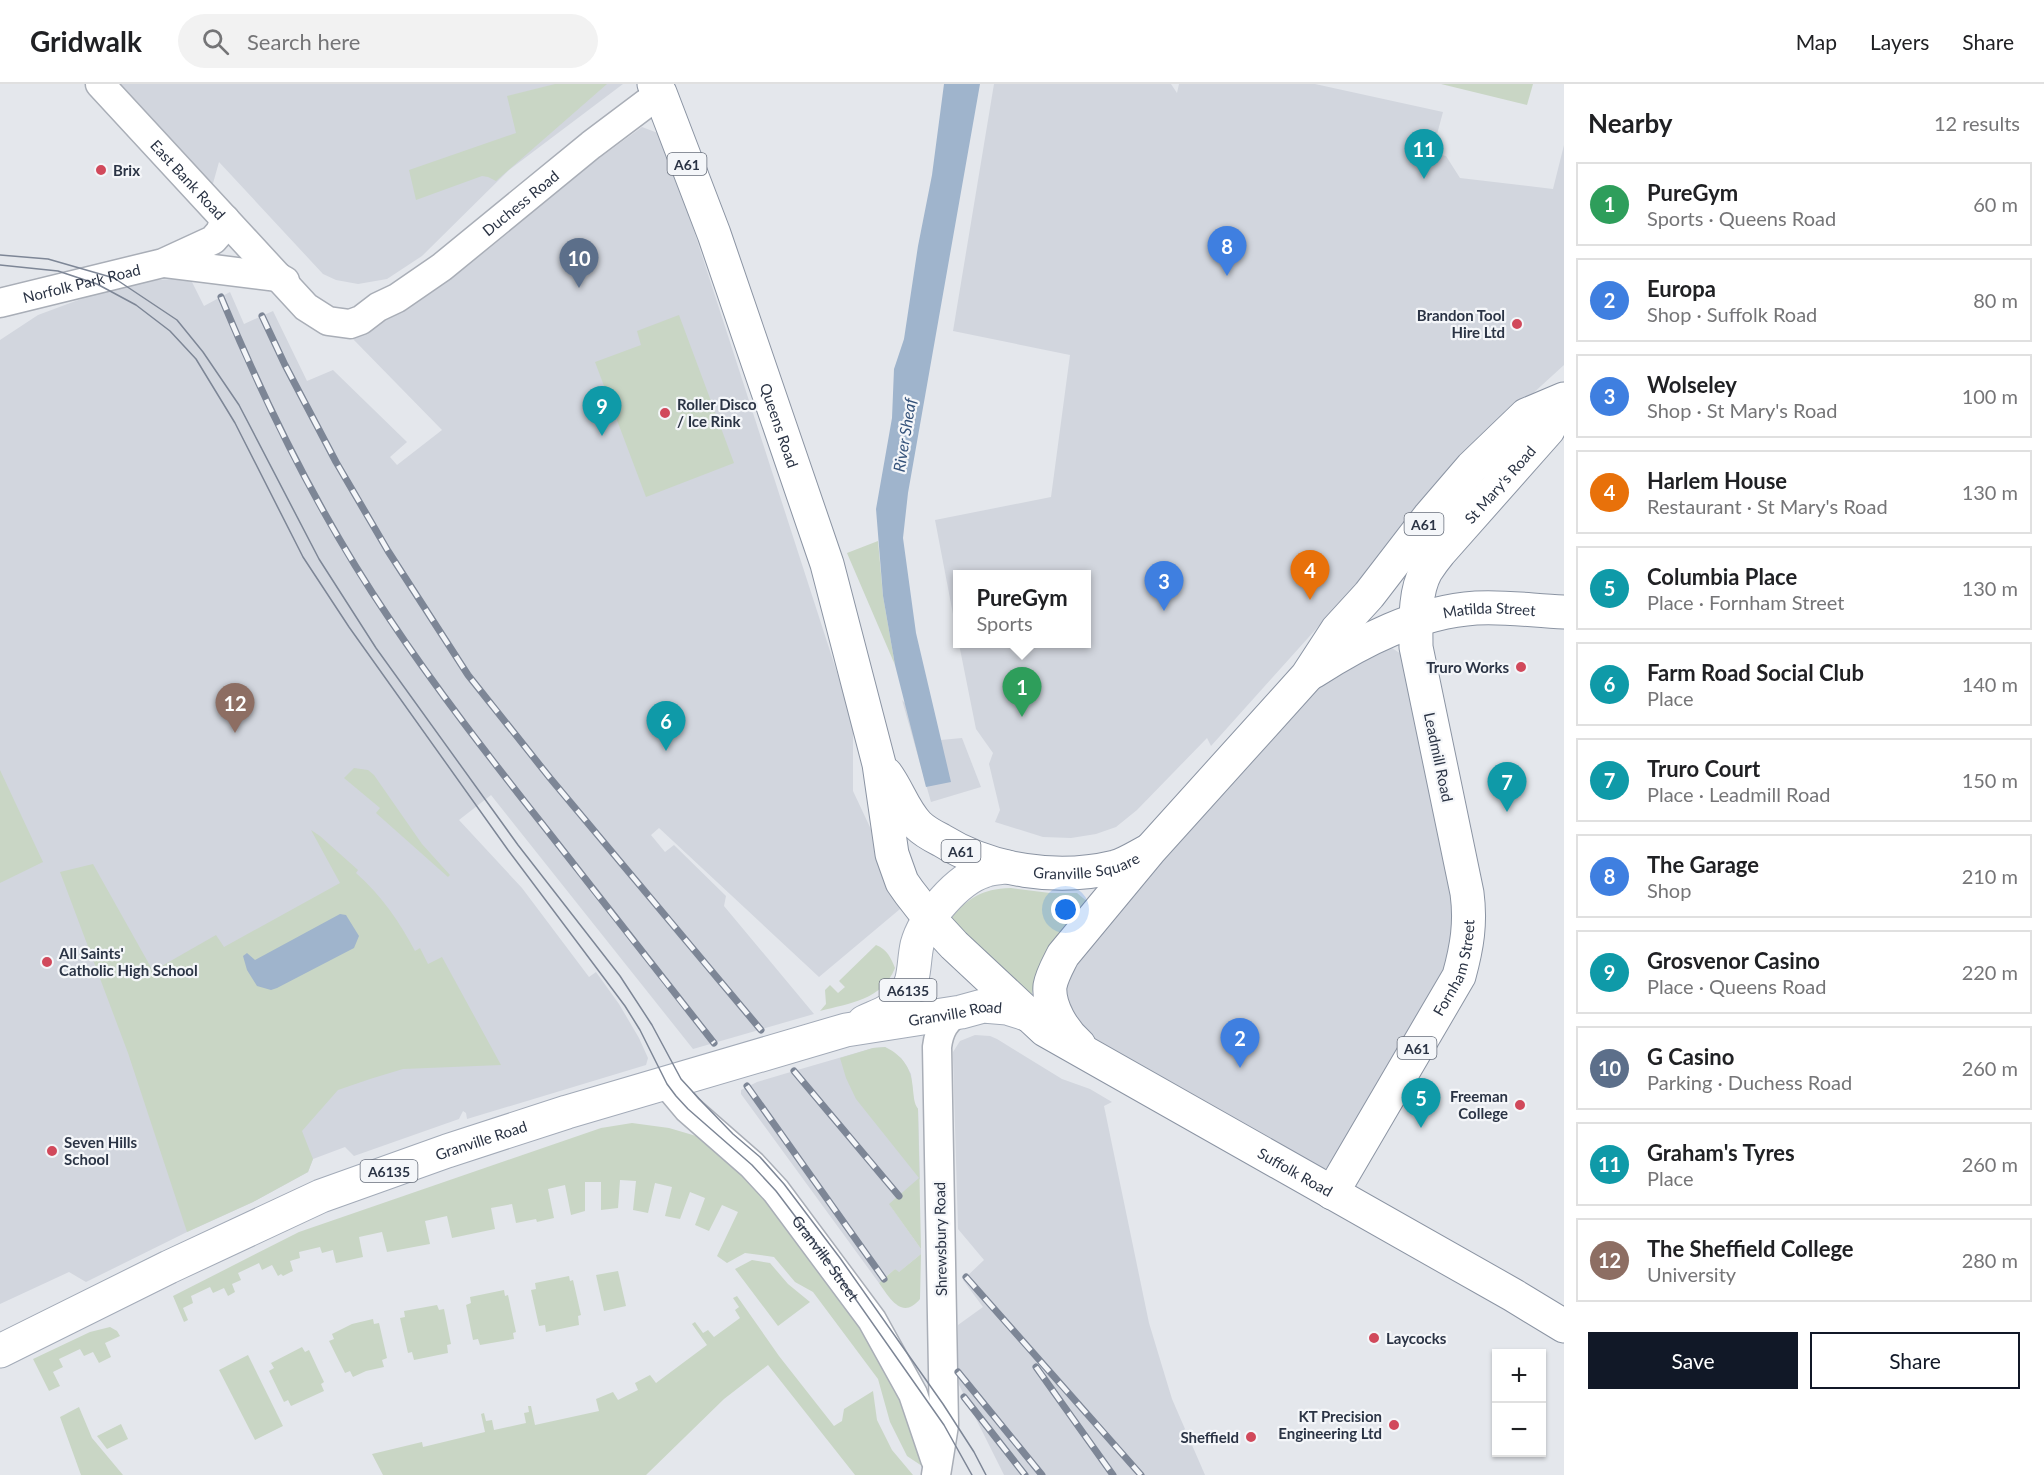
<!DOCTYPE html>
<meta charset="utf-8">
<style>
:root{--surface:#fff;--page:#f2f2f2;--text:#202124;--muted:#757577;--line:#e0e0e0;--accent:#111827}
body{margin:0;font-family:Lato,sans-serif;background:var(--page);color:var(--text)}
.controls{position:absolute;right:18px;bottom:18px;display:grid;overflow:hidden;border-radius:0px;box-shadow:0 2px 4px #0004}
.controls button{width:54px;height:54px;display:grid;place-items:center;padding:0;border:0;border-bottom:2px solid var(--line);background:var(--surface);color:var(--text);font:30px sans-serif}
.you{position:absolute;left:1066px;top:826px;width:21px;height:21px;margin:-15px;border:4px solid #fff;border-radius:50%;background:#1a73e8;box-shadow:0 0 0 9px #1a73e833}
.badge{display:grid;place-items:center;width:39px;height:39px;border-radius:50%;background:var(--accent);color:#fff;font-size:20px;font-weight:700}
.pin{position:absolute;translate:-50% -50px;filter:drop-shadow(0 2px 3px #0008)}
.pin::after{content:'';position:absolute;top:32px;width:21px;height:18px;background:inherit;clip-path:polygon(0 0,100% 0,50% 100%)}
.popup{position:absolute;left:953px;top:486px;width:138px;height:78px;box-sizing:border-box;display:grid;place-content:center;border-radius:0px;background:var(--surface);filter:drop-shadow(0 2px 4px #0005);font-size:20px;white-space:nowrap;color:var(--muted)}
.popup b{font-size:22px;color:var(--text)}
.popup::after{content:'';position:absolute;left:50%;top:100%;margin-left:-12px;border:12px solid transparent;border-top-color:var(--surface)}
.list{margin:0;padding:0;list-style:none}
h2{display:flex;justify-content:space-between;align-items:center;height:78px;margin:0;padding:0 24px;font-size:26px}
h2 small{font-size:20px;font-weight:400;color:var(--muted)}
.list li{display:grid;grid-template-columns:39px 1fr auto;gap:18px;align-items:center;box-sizing:border-box;height:84px;margin:0 12px 12px;padding:0 12px;border:2px solid var(--line);border-radius:0px}
.list b{display:block;font-size:22px;white-space:nowrap}
.list p{margin:0;font-size:20px;white-space:nowrap;color:var(--muted)}
.list em{font-size:20px;font-style:normal;color:var(--muted)}
.actions{display:flex;gap:12px;padding:18px 24px}
.actions a{flex:1;padding:14px 0;border:2px solid var(--accent);border-radius:0px;text-align:center;font-size:21px;color:var(--accent)}
.actions .main{background:var(--accent);color:#fff}
.icon{flex:none;width:33px;height:33px;fill:none;stroke:currentColor;stroke-width:2;stroke-linecap:round;stroke-linejoin:round}
.map{position:relative;flex:none;width:1564px;height:1391px;overflow:hidden}
header{display:flex;align-items:center;gap:36px;box-sizing:border-box;height:84px;padding:0 30px;background:var(--surface);border-bottom:2px solid var(--line)}
header strong{font-size:28px}
nav{display:flex;gap:33px;margin-inline-start:auto;font-size:21px}
.search{width:420px;height:54px;background:var(--page);display:flex;align-items:center;gap:15px;box-sizing:border-box;padding:0 21px;border-radius:33px;color:var(--muted);font-size:22px}
main{display:flex}
aside{flex:1;background:var(--surface)}
.map>svg:first-child{display:block}
.built{fill:#d2d6de}
.green{fill:#c9d6c5}
.water{fill:#9fb4cc}
.lines{fill:none;stroke-linecap:round;stroke-linejoin:round}
.secondary-casing{stroke:#a9aeb7;stroke-width:31}
.primary-casing{stroke:#a3abb8;stroke-width:35}
.highway-casing{stroke:#8b94a3;stroke-width:35}
.secondary{stroke:#fff;stroke-width:28}
.primary{stroke:#fff;stroke-width:33}
.highway{stroke:#fff;stroke-width:33}
.tram{stroke:#7d8696;stroke-width:1.5}
.rail-casing{stroke:#7d8696;stroke-width:7}
.rail{stroke:#f4f6f9;stroke-width:4.5;stroke-dasharray:14;stroke-linecap:butt}
.poi-dot{fill:#d1495b;stroke:#f4f6f9;stroke-width:2}
.labels{text-anchor:middle;dominant-baseline:central;stroke-width:4.5;stroke-linejoin:round;paint-order:stroke}
.shield{fill:#f4f6f9;stroke:#676e7b;stroke-width:1.5}
.shield-label{font-size:14px;font-weight:bold;fill:#2b3445}
.poi-label{font-size:15px;font-weight:bold;fill:#2b3445;stroke:#f4f6f9;text-anchor:start}
.street-label{font-size:15px;fill:#2b3445;stroke:#f4f6f9}
.water-label{font-size:16px;font-style:italic;fill:#34527a;stroke:#f4f6f9}
</style>
<header>
<strong>Gridwalk</strong>
<div class="search"><svg class="icon" aria-label="search" viewBox="0 0 24 24"><circle cx="10" cy="10" r="6"/><path d="M15 15l6 6"/></svg>Search here</div>
<nav><a>Map</a><a>Layers</a><a>Share</a></nav>
</header>
<main>
<div class="map">
<svg width="1564" height="1391" viewBox="0 0 1564 1391">
<rect width="100%" height="100%" fill="#e4e7ec"/>
<g class="built">
<path d="M 111,0 L 623,0 L 509,86 L 422,172 L 387,195 L 358,200 L 336,196 L 323,190 L 219,78 L 212,103 Z"/>
<path d="M 994,0 L 1171,0 L 1177,9 L 1179,0 L 1315,0 L 1443,28 L 1432,69 L 1446,72 L 1460,94 L 1553,105 L 1564,61 L 1564,281 L 1460,376 L 1379,475 L 1211,662 L 1207,654 L 1137,726 L 1116,743 L 1096,750 L 1071,754 L 1043,753 L 995,738 L 1000,726 L 989,680 L 993,669 L 976,645 L 959,560 L 1086,560 L 1086,490 L 958,490 L 957,551 L 935,436 L 1051,413 L 1070,271 L 953,247 Z"/>
<path d="M 642,43 L 663,51 L 853,638 L 853,707 L 906,820 L 819,893 L 659,744 L 651,751 L 665,768 L 674,761 L 726,812 L 724,822 L 814,930 L 693,965 L 491,711 L 459,736 L 522,804 L 589,893 L 596,888 L 619,920 L 639,954 L 648,974 L 646,981 L 467,1035 L 466,1029 L 463,1027 L 459,1035 L 354,1072 L 345,1063 L 313,1075 L 308,1088 L 253,1118 L 187,1148 L 86,1198 L 69,1188 L 0,1220 L 0,256 L 38,231 L 97,209 L 157,196 L 190,194 L 204,222 L 230,208 L 244,240 L 273,227 L 307,297 L 333,286 L 407,358 L 390,373 L 397,381 L 442,346 L 352,254 Z"/>
<path d="M 1389,562 L 1401,570 L 1457,818 L 1453,872 L 1338,1076 L 1324,1085 L 1092,959 L 1066,922 L 1065,902 L 1078,871 L 1329,593 Z"/>
<path d="M 902,616 L 941,656 L 962,654 L 981,703 L 931,718 Z"/>
<path d="M 975,951 L 990,952 L 997,955 L 1062,995 L 1090,1005 L 1112,1018 L 1104,1022 L 1149,1239 L 1172,1315 L 1205,1391 L 1004,1391 L 957,1297 L 958,1241 L 983,1223 L 963,1196 L 984,1176 L 958,1145 L 953,974 L 953,968 L 960,957 Z"/>
<path d="M 885,963 L 901,974 L 906,981 L 911,990 L 914,1020 L 918,1025 L 920,1095 L 890,1121 L 921,1165 L 921,1170 L 898,1189 L 895,1185 L 879,1199 L 741,1010 L 741,1006 L 757,998 L 794,987 L 873,964 Z"/>
</g>
<g class="green">
<path d="M 555,0 L 607,0 L 496,97 L 488,93 L 482,92 L 416,116 L 409,86 L 516,49 L 507,12 Z"/>
<path d="M 1441,0 L 1533,0 L 1527,21 Z"/>
<path d="M 679,231 L 734,379 L 646,413 L 595,278 L 641,261 L 637,247 Z"/>
<path d="M 878,457 L 883,512 L 895,581 L 847,469 Z"/>
<path d="M 354,684 L 368,686 L 374,691 L 422,760 L 450,791 L 448,793 L 376,729 L 380,724 L 344,694 Z"/>
<path d="M 0,686 L 43,778 L 0,799 Z"/>
<path d="M 311,746 L 320,752 L 358,786 L 356,789 C 382,812 399,837 415,867 L 420,864 L 428,880 L 442,873 L 501,981 L 403,985 L 370,995 L 338,1006 L 302,1047 L 313,1075 L 308,1088 L 253,1118 L 187,1148 L 128,969 L 60,788 L 93,780 L 153,887 L 216,851 L 224,863 L 340,799 Z"/>
<path d="M 1011,804 L 1050,809 L 1077,809 L 1089,819 L 1037,889 L 1031,913 L 948,835 C 970,814 980,805 1011,804 Z"/>
<path d="M 876,861 C 887,865 891,874 895,884 C 882,916 850,919 820,927 L 826,920 L 825,906 L 830,901 L 838,909 L 845,903 L 839,897 Z"/>
<path d="M 885,963 C 904,972 912,986 913,1006 C 914,1014 914,1019 918,1025 L 921,1165 L 889,1120 L 919,1094 L 856,1015 L 846,994 L 840,974 L 873,964 Z"/>
<path d="M 632,1039 L 669,1044 L 703,1054 L 747,1089 L 872,1258 L 908,1323 L 922,1372 L 922,1382 L 907,1372 L 890,1338 L 878,1295 L 813,1208 L 795,1198 L 774,1173 L 745,1169 L 727,1179 L 717,1172 L 738,1128 L 722,1121 L 709,1147 L 695,1141 L 705,1114 L 690,1108 L 680,1135 L 665,1132 L 672,1103 L 655,1099 L 648,1129 L 633,1126 L 636,1097 L 620,1096 L 618,1124 L 601,1126 L 601,1098 L 585,1098 L 585,1127 L 571,1131 L 565,1101 L 548,1105 L 554,1134 L 537,1138 L 536,1135 L 516,1139 L 512,1120 L 491,1124 L 495,1145 L 452,1154 L 447,1132 L 425,1137 L 430,1160 L 387,1168 L 382,1148 L 359,1153 L 363,1173 L 336,1179 L 333,1166 L 322,1169 L 320,1163 L 299,1168 L 300,1174 L 290,1177 L 293,1187 L 283,1192 L 281,1190 L 278,1192 L 272,1181 L 262,1186 L 259,1179 L 238,1189 L 241,1196 L 232,1200 L 235,1208 L 228,1212 L 224,1204 L 213,1209 L 210,1203 L 191,1212 L 193,1219 L 183,1224 L 188,1236 L 184,1238 L 173,1212 L 299,1148 L 601,1044 Z"/>
<path d="M 921,1170 L 920,1215 C 902,1237 889,1213 879,1199 L 895,1185 L 899,1188 Z"/>
<path d="M 752,1176 L 770,1179 L 788,1200 L 810,1218 L 778,1242 L 735,1185 Z"/>
<path d="M 618,1187 L 626,1222 L 604,1227 L 596,1191 Z"/>
<path d="M 569,1192 L 570,1197 L 573,1196 L 581,1231 L 578,1232 L 579,1241 L 546,1248 L 545,1241 L 539,1242 L 531,1206 L 536,1205 L 535,1199 Z"/>
<path d="M 504,1206 L 505,1212 L 508,1211 L 516,1248 L 513,1249 L 514,1255 L 480,1261 L 478,1255 L 473,1256 L 466,1221 L 471,1219 L 470,1213 Z"/>
<path d="M 737,1212 L 779,1272 L 834,1342 L 842,1337 L 844,1325 L 873,1307 L 877,1336 L 892,1366 L 913,1391 L 855,1391 L 768,1281 L 724,1315 L 646,1391 L 383,1391 L 372,1370 L 422,1358 L 423,1363 L 485,1348 L 481,1330 L 484,1329 L 486,1337 L 492,1336 L 494,1346 L 526,1339 L 524,1329 L 529,1328 L 528,1322 L 531,1322 L 535,1341 L 599,1327 L 596,1315 L 613,1308 L 618,1316 L 638,1306 L 635,1299 L 650,1291 L 656,1299 L 707,1261 L 692,1240 L 695,1238 L 703,1249 L 708,1246 L 714,1253 L 740,1234 L 735,1226 L 739,1223 L 733,1214 Z"/>
<path d="M 437,1221 L 439,1226 L 444,1225 L 451,1260 L 447,1261 L 448,1269 L 414,1276 L 412,1268 L 408,1269 L 400,1234 L 405,1233 L 404,1227 Z"/>
<path d="M 373,1235 L 374,1240 L 379,1239 L 387,1274 L 382,1276 L 384,1283 L 366,1287 L 353,1293 L 350,1287 L 345,1289 L 329,1257 L 334,1255 L 332,1250 L 352,1240 Z"/>
<path d="M 110,1243 L 117,1247 L 120,1252 L 105,1259 L 111,1273 L 99,1279 L 93,1268 L 84,1272 L 80,1265 L 59,1275 L 63,1283 L 53,1288 L 60,1302 L 49,1307 L 33,1275 L 90,1248 Z"/>
<path d="M 302,1263 L 305,1268 L 309,1266 L 324,1298 L 321,1300 L 324,1307 L 291,1322 L 288,1316 L 284,1318 L 269,1287 L 274,1284 L 271,1279 Z"/>
<path d="M 248,1271 L 283,1342 L 255,1356 L 219,1286 Z"/>
<path d="M 79,1323 L 92,1354 L 123,1391 L 81,1391 L 60,1333 Z"/>
<path d="M 121,1340 L 128,1355 L 107,1365 L 97,1352 Z"/>
</g>
<g class="water">
<path d="M 944,0 L 980,0 L 908,409 L 903,454 L 916,549 L 951,698 L 926,703 L 895,581 L 883,512 L 876,425 L 892,334 L 894,285 L 904,255 L 918,162 L 932,91 Z"/>
<path d="M 340,830 L 346,831 L 359,852 L 354,864 L 277,904 L 271,906 L 257,902 L 247,886 L 243,872 L 247,869 L 255,876 Z"/>
</g>
<g class="lines">
<g class="secondary-casing">
<g id="secondary">
<path id="s1" d="M 100,0 L 306,223 L 328,237 L 350,240 L 361,236 L 378,223 L 397,214 L 442,183 L 591,61 L 660,9"/>
<path d="M 165,179 L 278,193 L 285,197"/>
<path id="s2" d="M 0,219 L 163,179 L 213,156 L 220,148 L 225,135"/>
<path d="M 667,1000 L 688,1025 L 752,1081 L 776,1107 L 872,1236 L 913,1310 L 935,1375"/>
<path d="M 936,1391 L 944,1341 L 937,963 C 939,947 945,933 961,928"/>
</g>
</g>
<g class="primary-casing">
<g id="primary">
<path d="M 864,938 C 879,931 894,927 903,914 C 916,897 913,879 917,861 C 924,834 958,795 984,787 C 991,784 1000,784 1007,783"/>
<path id="s3" d="M 0,1267 L 169,1183 L 321,1112 L 447,1067 L 567,1028 L 846,946 L 961,928 L 983,922 L 1007,924 L 1029,931"/>
</g>
</g>
<g class="highway-casing">
<g id="highway">
<path id="s4" d="M 654,0 L 660,9 L 714,150 L 827,480 L 879,680 L 892,770 L 902,798 L 909,808 L 930,835 L 954,861 L 1045,946 L 1513,1211 L 1564,1242"/>
<path id="s5" d="M 1313,588 C 1361,557 1417,528 1476,524 C 1505,522 1535,527 1564,528"/>
<path id="s6" d="M 886,690 C 898,706 904,727 918,741 C 924,747 933,752 941,756 C 991,787 1057,797 1115,783 C 1126,780 1138,772 1148,767"/>
<path d="M 1079,961 C 1064,948 1048,923 1050,902 C 1052,891 1058,881 1063,871 L 1150,766 L 1307,592 L 1337,546 L 1369,511 L 1429,433 L 1472,383 L 1526,331 L 1564,315"/>
<path id="s7" d="M 1332,1109 L 1459,892 C 1467,863 1471,839 1467,809 L 1416,563 C 1416,540 1414,509 1426,487 C 1430,481 1435,474 1440,468 L 1548,346 L 1564,316"/>
</g>
</g>
<use href="#secondary" class="secondary"/>
<use href="#primary" class="primary"/>
<use href="#highway" class="highway"/>
<g class="tram">
<path d="M 0,171 L 48,175 L 114,194 L 177,236 L 203,268 L 239,321 L 319,475 L 376,564 L 518,761 L 620,892 L 652,941 L 681,995 L 703,1019 L 733,1050 L 760,1073 L 784,1100 L 840,1174 L 943,1320 L 974,1368 L 986,1391"/>
<path id="s8" d="M 0,181 L 58,187 L 97,200 L 136,221 L 170,247 L 196,275 L 235,339 L 303,473 L 349,543 L 508,766 L 625,922 L 640,946 L 667,1000 L 676,1012 L 688,1025 L 752,1081 L 776,1107 L 826,1173 L 944,1341 L 972,1391"/>
</g>
<g class="rail-casing">
<g id="rail">
<path d="M 221,213 C 267,324 321,434 389,534 C 437,606 490,674 543,741 C 600,814 657,887 714,959"/>
<path d="M 262,232 L 285,281 L 336,378 L 388,467 L 468,591 L 550,694 L 761,946"/>
<path d="M 794,987 L 899,1112"/>
<path d="M 747,1002 L 884,1195"/>
<path d="M 966,1193 L 1141,1391"/>
<path d="M 1036,1283 L 1113,1391"/>
<path d="M 958,1288 L 1042,1391"/>
<path d="M 964,1313 L 1025,1391"/>
</g>
</g>
<use href="#rail" class="rail"/>
</g>
<g class="poi-dot">
<circle cx="101" cy="86" r="6"/>
<circle cx="1517" cy="240" r="6"/>
<circle cx="665" cy="329" r="6"/>
<circle cx="1521" cy="583" r="6"/>
<circle cx="47" cy="878" r="6"/>
<circle cx="1520" cy="1021" r="6"/>
<circle cx="52" cy="1067" r="6"/>
<circle cx="1374" cy="1254" r="6"/>
<circle cx="1394" cy="1341" r="6"/>
<circle cx="1251" cy="1353" r="6"/>
</g>
<g class="labels">
<g class="shield">
<rect x="667.5" y="69" width="39" height="22" rx="4.5"/>
<rect x="1404.5" y="429" width="39" height="22" rx="4.5"/>
<rect x="941.5" y="756" width="39" height="22" rx="4.5"/>
<rect x="879.5" y="895" width="57" height="22" rx="4.5"/>
<rect x="1397.5" y="953" width="39" height="22" rx="4.5"/>
<rect x="360.5" y="1076" width="57" height="22" rx="4.5"/>
</g>
<g class="shield-label">
<text x="687" y="80">A61</text>
<text x="1424" y="440">A61</text>
<text x="961" y="767">A61</text>
<text x="908" y="906">A6135</text>
<text x="1417" y="964">A61</text>
<text x="389" y="1087">A6135</text>
</g>
<g class="poi-label">
<text x="113" y="86">Brix</text>
<text x="1505" y="231" text-anchor="end">Brandon Tool<tspan x="1505" dy="17">Hire Ltd</tspan></text>
<text x="677" y="320">Roller Disco<tspan x="677" dy="17">/ Ice Rink</tspan></text>
<text x="1509" y="583" text-anchor="end">Truro Works</text>
<text x="59" y="869">All Saints'<tspan x="59" dy="17">Catholic High School</tspan></text>
<text x="1508" y="1012" text-anchor="end">Freeman<tspan x="1508" dy="17">College</tspan></text>
<text x="64" y="1058">Seven Hills<tspan x="64" dy="17">School</tspan></text>
<text x="1386" y="1254">Laycocks</text>
<text x="1382" y="1332" text-anchor="end">KT Precision<tspan x="1382" dy="17">Engineering Ltd</tspan></text>
<text x="1239" y="1353" text-anchor="end">Sheffield</text>
</g>
<g class="street-label">
<text stroke="none"><textPath href="#s1" startOffset="130">East Bank Road</textPath></text>
<text stroke="none"><textPath href="#s1" startOffset="562">Duchess Road</textPath></text>
<text stroke="none"><textPath href="#s2" startOffset="84">Norfolk Park Road</textPath></text>
<text stroke="none"><textPath href="#s4" startOffset="364">Queens Road</textPath></text>
<text stroke="none"><textPath href="#s7" startOffset="778">St Mary's Road</textPath></text>
<text stroke="none"><textPath href="#s5" startOffset="190">Matilda Street</textPath></text>
<text transform="translate(1439 673) rotate(78)">Leadmill Road</text>
<text stroke="none"><textPath href="#s6" startOffset="240">Granville Square</textPath></text>
<text stroke="none"><textPath href="#s7" startOffset="258">Fornham Street</textPath></text>
<text stroke="none"><textPath href="#s3" startOffset="1018">Granville Road</textPath></text>
<text stroke="none"><textPath href="#s3" startOffset="526">Granville Road</textPath></text>
<text stroke="none"><textPath href="#s4" startOffset="1332">Suffolk Road</textPath></text>
<text transform="translate(940 1155) rotate(-91)">Shrewsbury Road</text>
<text stroke="none"><textPath href="#s8" startOffset="1328">Granville Street</textPath></text>
</g>
<g class="water-label">
<text transform="translate(904 351) rotate(-81)">River Sheaf</text>
</g>
</g>
</svg>
<div class="controls">
<button>+</button>
<button>−</button>
</div>
<div class="you"></div>
<div class="pin badge" style="left:1022px;top:633px;background:#2e9e5b">1</div>
<div class="popup"><b>PureGym</b>Sports</div>
<div class="pin badge" style="left:1240px;top:984px;background:#3f7fe0">2</div>
<div class="pin badge" style="left:1164px;top:527px;background:#3f7fe0">3</div>
<div class="pin badge" style="left:1310px;top:516px;background:#e8710a">4</div>
<div class="pin badge" style="left:1421px;top:1044px;background:#0f9aa8">5</div>
<div class="pin badge" style="left:666px;top:667px;background:#0f9aa8">6</div>
<div class="pin badge" style="left:1507px;top:728px;background:#0f9aa8">7</div>
<div class="pin badge" style="left:1227px;top:192px;background:#3f7fe0">8</div>
<div class="pin badge" style="left:602px;top:352px;background:#0f9aa8">9</div>
<div class="pin badge" style="left:579px;top:204px;background:#5c6f8a">10</div>
<div class="pin badge" style="left:1424px;top:95px;background:#0f9aa8">11</div>
<div class="pin badge" style="left:235px;top:649px;background:#8d6e63">12</div>
</div>
<aside>
<h2>Nearby<small>12 results</small></h2>
<ul class="list">
<li><span class="badge" style="background:#2e9e5b">1</span><div><b>PureGym</b><p>Sports · Queens Road</p></div><em>60 m</em></li>
<li><span class="badge" style="background:#3f7fe0">2</span><div><b>Europa</b><p>Shop · Suffolk Road</p></div><em>80 m</em></li>
<li><span class="badge" style="background:#3f7fe0">3</span><div><b>Wolseley</b><p>Shop · St Mary's Road</p></div><em>100 m</em></li>
<li><span class="badge" style="background:#e8710a">4</span><div><b>Harlem House</b><p>Restaurant · St Mary's Road</p></div><em>130 m</em></li>
<li><span class="badge" style="background:#0f9aa8">5</span><div><b>Columbia Place</b><p>Place · Fornham Street</p></div><em>130 m</em></li>
<li><span class="badge" style="background:#0f9aa8">6</span><div><b>Farm Road Social Club</b><p>Place</p></div><em>140 m</em></li>
<li><span class="badge" style="background:#0f9aa8">7</span><div><b>Truro Court</b><p>Place · Leadmill Road</p></div><em>150 m</em></li>
<li><span class="badge" style="background:#3f7fe0">8</span><div><b>The Garage</b><p>Shop</p></div><em>210 m</em></li>
<li><span class="badge" style="background:#0f9aa8">9</span><div><b>Grosvenor Casino</b><p>Place · Queens Road</p></div><em>220 m</em></li>
<li><span class="badge" style="background:#5c6f8a">10</span><div><b>G Casino</b><p>Parking · Duchess Road</p></div><em>260 m</em></li>
<li><span class="badge" style="background:#0f9aa8">11</span><div><b>Graham's Tyres</b><p>Place</p></div><em>260 m</em></li>
<li><span class="badge" style="background:#8d6e63">12</span><div><b>The Sheffield College</b><p>University</p></div><em>280 m</em></li>
</ul>
<div class="actions"><a class="main">Save</a><a>Share</a></div>
</aside>
</main>
